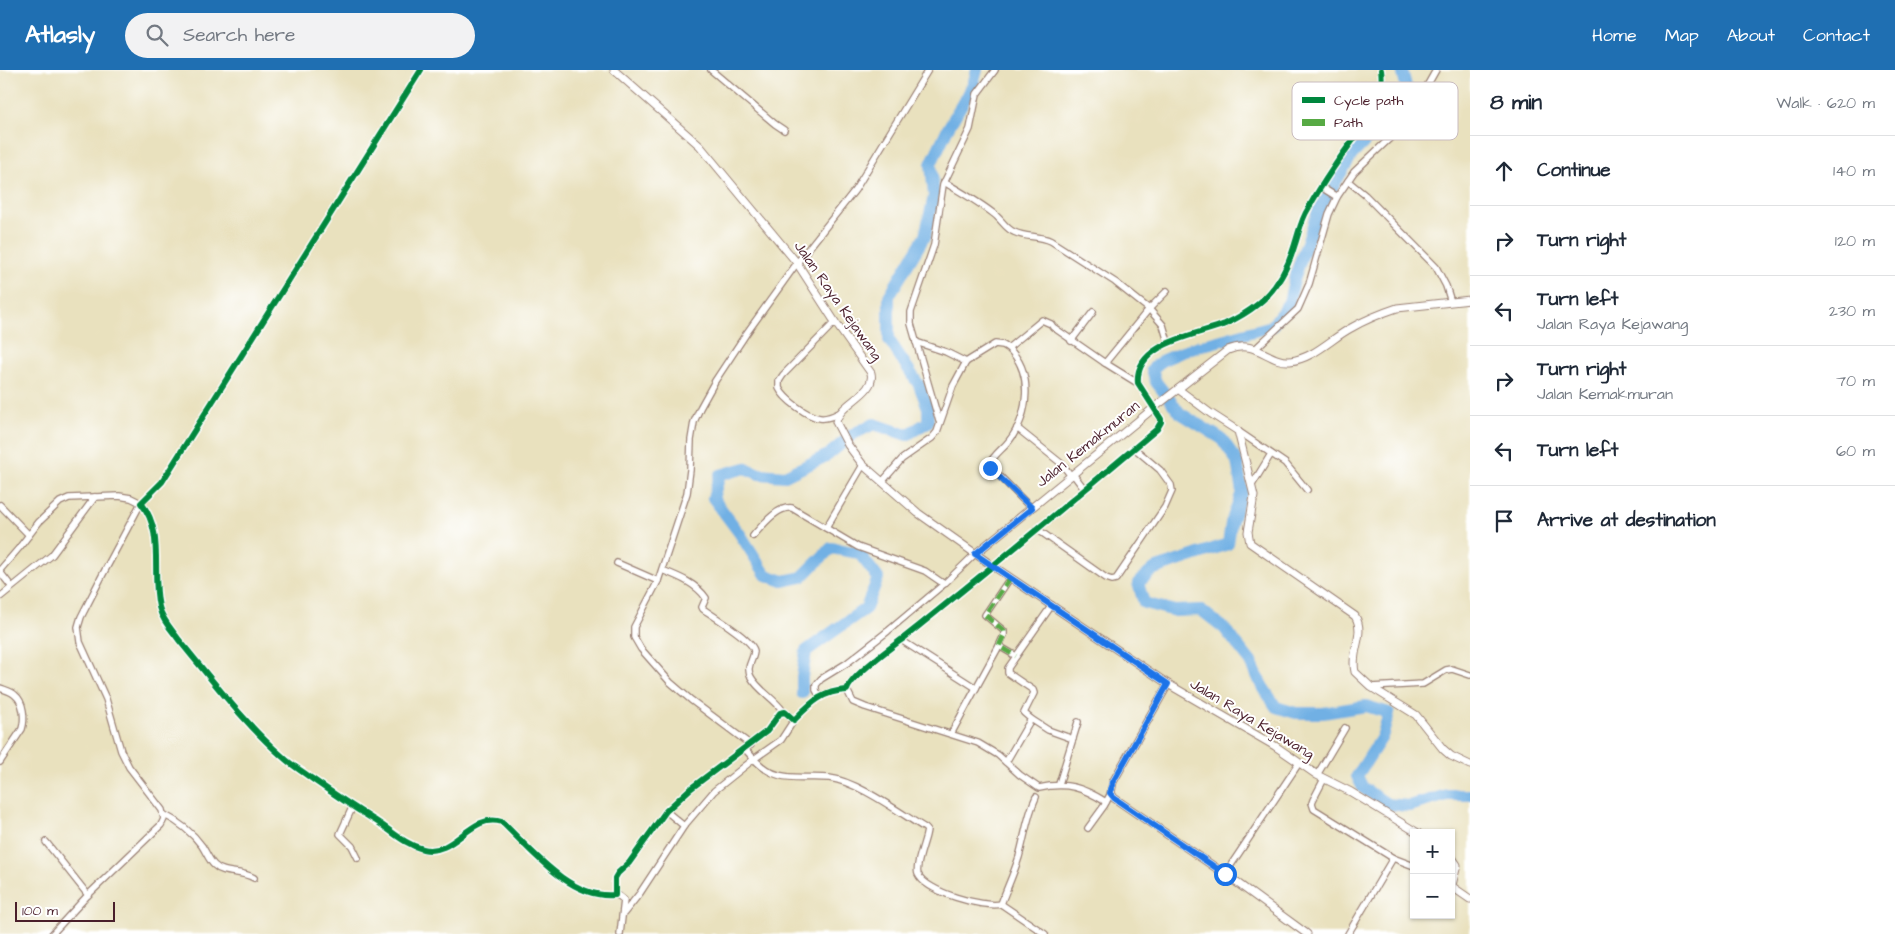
<!DOCTYPE html>
<meta charset="utf-8">
<style>
:root{--surface:#fff;--page:#f2f2f3;--text:#1f2937;--muted:#747a83;--line:#e0e1e3;--accent:#1f6fb2}
body{margin:0;font-family:"Architects Daughter",sans-serif;background:var(--page);color:var(--text)}
.controls{position:absolute;right:15px;bottom:15px;display:grid;overflow:hidden;border-radius:0px;box-shadow:0 1px 4px #0004}
.controls button{width:45px;height:45px;display:grid;place-items:center;padding:0;border:0;border-bottom:1px solid var(--line);background:var(--surface);color:var(--text);font:25px sans-serif}
.scale{position:absolute;left:15px;bottom:12px;width:100px;box-sizing:border-box;padding-left:5px;border:2px solid #4a1f2b;border-top:0;font-size:14px;line-height:18px;white-space:nowrap;color:#4a1f2b;-webkit-text-stroke:4px #fff;paint-order:stroke}
.stop{position:absolute;width:15px;height:15px;margin:-11px;border:4px solid #1a73e8;border-radius:50%;background:#fff}
.stop.end{background:#1a73e8;border-color:#fff;box-shadow:0 1px 5px #0008}
.list{margin:0;padding:0;list-style:none}
h2{display:flex;justify-content:space-between;align-items:center;height:65px;margin:0;padding:0 20px;font-size:21px}
h2 small{font-size:16px;font-weight:400;color:var(--muted)}
.list li{display:grid;grid-template-columns:32px 1fr auto;gap:15px;align-items:center;box-sizing:border-box;height:70px;padding:0 20px;border-top:1px solid var(--line)}
.list b{display:block;font-size:19px;white-space:nowrap}
.list p{margin:0;font-size:16px;white-space:nowrap;color:var(--muted)}
.list em{font-size:16px;font-style:normal;color:var(--muted)}
.icon{flex:none;width:28px;height:28px;fill:none;stroke:currentColor;stroke-width:2;stroke-linecap:round;stroke-linejoin:round}
.map{position:relative;flex:none;width:1470px;height:864px;overflow:hidden}
header{display:flex;align-items:center;gap:30px;box-sizing:border-box;height:70px;padding:0 25px;background:var(--accent);color:#fff}
header strong{font-size:24px}
nav{display:flex;gap:28px;margin-inline-start:auto;font-size:18px}
.search{width:350px;height:45px;background:var(--page);display:flex;align-items:center;gap:12px;box-sizing:border-box;padding:0 18px;border-radius:28px;color:var(--muted);font-size:19px}
main{display:flex}
aside{flex:1;background:var(--surface)}
.map>svg:first-child{display:block}
.lines{fill:none;stroke-linecap:round;stroke-linejoin:round}
.river{stroke:#71b0e4;stroke-width:12}
.minor-casing{stroke:#9a8074;stroke-width:8}
.tertiary-casing{stroke:#9a8074;stroke-width:9}
.minor{stroke:#fff;stroke-width:5.5}
.tertiary{stroke:#fff;stroke-width:7}
.quiet{stroke:#57aa44;stroke-width:5;stroke-dasharray:10 5;stroke-linecap:butt}
.cycleway-casing{stroke:#fff;stroke-width:9}
.cycleway{stroke:#00873e;stroke-width:6}
.route{stroke:#1a73e8;stroke-width:6}
.labels{text-anchor:middle;dominant-baseline:central;stroke-width:4;stroke-linejoin:round;paint-order:stroke}
.street-label{font-size:15px;fill:#4a1f2b;stroke:#fff}
.key{fill:#fff;stroke:#c9bcbf;stroke-width:1}
.key-label{font-size:14px;fill:#4a1f2b}
</style>
<header>
<strong>Atlasly</strong>
<div class="search"><svg class="icon" aria-label="search" viewBox="0 0 24 24"><circle cx="10" cy="10" r="6"/><path d="M15 15l6 6"/></svg>Search here</div>
<nav><a>Home</a><a>Map</a><a>About</a><a>Contact</a></nav>
</header>
<main>
<div class="map">
<svg width="1470" height="864" viewBox="0 0 1470 864">
<rect width="100%" height="100%" fill="#fff"/>
<filter id="ink" filterUnits="userSpaceOnUse"><feTurbulence type="fractalNoise" baseFrequency=".02" numOctaves="2"/><feDisplacementMap in="SourceGraphic" scale="10" xChannelSelector="R" yChannelSelector="G"/><feConvolveMatrix kernelMatrix="1 2 1 2 8 2 1 2 1" color-interpolation-filters="sRGB"/></filter>
<filter id="wash" filterUnits="userSpaceOnUse"><feTurbulence type="fractalNoise" baseFrequency=".0096" numOctaves="4" result="noise"/><feDisplacementMap in="SourceGraphic" scale="20" xChannelSelector="R" yChannelSelector="G"/><feGaussianBlur stdDeviation="1.12" result="paint"/><feColorMatrix in="noise" values="0 0 0 0 0 0 0 0 0 0 0 0 0 0 0 0 0 1.4 0 .05"/><feComposite in="paint" operator="in"/></filter>
<g filter="url(#wash)">
<rect width="100%" height="100%" fill="#e9e1be"/>
<g class="lines">
<g class="river">
<path d="M 1402,0 L 1406,16 L 1396,39 L 1352,85 L 1318,141 L 1295,206 L 1289,232 L 1272,256 L 1189,279 L 1163,290 L 1152,299 L 1156,312 L 1180,343 L 1222,369 L 1237,391 L 1242,422 L 1231,453 L 1228,474 L 1154,499 L 1138,513 L 1144,533 L 1175,541 L 1201,540 L 1224,558 L 1251,592 L 1261,614 L 1276,637 L 1296,643 L 1323,643 L 1366,636 L 1389,643 L 1382,667 L 1357,706 L 1363,718 L 1387,734 L 1409,736 L 1447,725 L 1470,725"/>
<path d="M 802,623 L 802,607 L 806,581 L 866,538 L 878,508 L 859,483 L 831,478 L 802,507 L 783,511 L 766,505 L 740,464 L 713,428 L 720,405 L 745,398 L 759,404 L 785,406 L 828,385 L 853,364 L 874,354 L 907,365 L 928,352 L 928,338 L 919,315 L 889,270 L 889,226 L 925,166 L 934,126 L 931,94 L 947,60 L 973,15 L 977,0"/>
</g>
</g>
</g>
<g filter="url(#ink)">
<g class="lines">
<g class="minor-casing">
<g id="minor">
<path d="M 421,0 L 162,412 L 141,433 C 165,462 151,503 159,537 C 162,550 172,560 179,570 C 212,610 244,653 283,687 C 291,695 302,701 311,708 C 331,722 350,735 371,748 C 389,758 403,774 423,779 C 455,787 470,742 502,752 C 531,780 571,830 615,825 L 615,808 L 618,803 L 629,793 L 666,741 L 690,719 L 767,661 L 780,643 L 785,642 L 794,650 C 811,633 822,621 847,620 C 851,606 892,577 905,567 C 990,499 1074,429 1157,359 L 1161,352 L 1161,349 L 1138,313 C 1134,272 1199,265 1225,254 C 1236,249 1248,242 1258,234 C 1277,219 1288,198 1295,174 C 1299,162 1301,150 1308,139 C 1327,104 1351,73 1374,41 C 1379,29 1383,13 1381,0"/>
<path d="M 711,0 L 775,54 L 784,60"/>
<path d="M 1348,111 L 1365,125 L 1436,197 L 1446,216 L 1451,232"/>
<path d="M 944,112 C 961,122 979,132 994,144 C 1001,149 1006,159 1014,162 C 1026,168 1039,165 1051,171 L 1115,212 L 1149,239 L 1167,221"/>
<path d="M 1321,117 L 1337,127"/>
<path d="M 835,252 L 783,305 L 779,311 L 779,318 C 784,329 808,347 820,348 C 827,349 833,346 839,343"/>
<path d="M 1071,271 L 1093,242"/>
<path d="M 916,272 L 946,282 L 966,292"/>
<path d="M 1008,278 C 1034,302 1029,345 1009,371 C 1003,379 993,385 989,395 L 1031,438"/>
<path d="M 1255,279 L 1298,239 L 1309,214 L 1329,144 L 1337,127 L 1354,102 L 1406,53 L 1436,0"/>
<path d="M 1105,293 L 1139,314"/>
<path d="M 939,351 L 911,254 L 911,242 L 934,175 L 943,115 L 970,59 L 977,24 L 995,0"/>
<path d="M 1017,358 L 1062,394 L 1071,406"/>
<path d="M 1238,361 L 1285,393 L 1307,420"/>
<path d="M 1073,404 L 1085,420"/>
<path d="M 882,412 L 902,389 L 932,368 L 937,362 L 953,316 L 966,292 L 995,274 L 1003,275 L 1008,278 L 1042,250 L 1051,254 L 1053,257 L 1105,293 L 1149,239 L 1163,255 L 1168,272"/>
<path d="M 1252,415 L 1271,384"/>
<path d="M 0,435 L 29,465"/>
<path d="M 826,458 L 863,395"/>
<path d="M 1037,459 L 1106,508 L 1112,510 L 1116,509 L 1165,437 L 1172,421 L 1171,415 L 1160,400 L 1134,378"/>
<path d="M 753,466 C 762,456 777,436 792,438 L 858,477 L 925,501 L 944,514"/>
<path d="M 617,493 L 658,511"/>
<path d="M 0,500 L 19,478 L 39,452 L 60,432 L 69,428 L 119,426 L 131,428 L 141,433 L 103,504 L 81,547 L 78,557 L 80,572 L 106,629 L 121,681 L 129,697 L 162,740 L 164,749 L 161,755 L 88,825 L 52,864"/>
<path d="M 662,500 C 677,506 696,513 706,528 L 702,537 L 703,539 C 713,546 753,570 754,581 C 754,590 745,596 751,607 C 758,620 774,628 783,641"/>
<path d="M 0,502 L 11,516"/>
<path d="M 1010,508 L 985,545 L 1004,561 L 1004,565 L 999,576 L 1016,586"/>
<path d="M 0,527 L 52,485 L 95,427"/>
<path d="M 901,570 L 976,618 L 951,664"/>
<path d="M 1371,617 L 1423,614 L 1446,600 L 1452,599 L 1470,605"/>
<path d="M 0,618 C 5,620 11,621 15,625 C 24,632 25,649 22,659 L 0,692"/>
<path d="M 976,618 L 999,576"/>
<path d="M 847,620 L 853,632 L 865,637 L 978,673 L 998,685 L 1020,705 L 1039,718 C 1067,712 1082,717 1106,732"/>
<path d="M 820,627 L 816,620 L 816,615 L 821,609 L 847,593 L 888,561 L 944,514 L 975,484"/>
<path d="M 1031,649 L 1048,660 L 1073,669"/>
<path d="M 751,675 L 691,630 L 670,612 L 641,579 L 634,567 L 634,557 L 658,511 L 687,423 L 690,400 L 691,370 L 694,352 L 700,338 L 715,311 L 746,264 L 797,193 L 855,120 L 928,0"/>
<path d="M 745,679 L 754,689 L 781,670 L 794,650"/>
<path d="M 1006,692 L 1031,649 L 1024,643 L 1034,623 L 1033,620 L 1008,603 L 1008,598 L 1052,535"/>
<path d="M 1317,705 L 1345,658"/>
<path d="M 1324,709 L 1313,730 L 1312,733 L 1314,739 L 1393,788 L 1414,796"/>
<path d="M 1059,714 L 1078,652"/>
<path d="M 352,738 L 340,764 L 352,776 L 358,788"/>
<path d="M 666,741 L 684,756"/>
<path d="M 163,744 C 179,752 192,762 202,776 C 206,782 209,790 214,795 C 224,805 241,800 254,808"/>
<path d="M 1088,758 L 1104,736 L 1111,723"/>
<path d="M 46,772 L 88,825"/>
<path d="M 1225,804 L 1299,693"/>
<path d="M 615,825 L 619,826 L 624,830 L 620,864"/>
<path d="M 1001,834 L 1045,864"/>
<path d="M 624,843 L 640,823 L 684,756 L 714,721 L 754,689 C 778,715 799,705 829,708 C 857,711 900,743 925,758 L 927,760 L 926,765 C 924,774 915,797 918,804 C 926,822 983,838 1001,834 C 1007,818 1014,803 1019,787 C 1025,766 1027,746 1036,727"/>
<path d="M 1348,864 L 1393,788"/>
</g>
</g>
<g class="tertiary-casing">
<g id="tertiary">
<path d="M 614,0 L 700,76 L 797,193 L 835,252 L 871,303 C 876,324 840,332 836,352 L 848,375 L 863,395 L 918,443 L 990,494 L 1168,614 L 1275,676 L 1317,705 L 1351,722 L 1418,763"/>
<path d="M 1178,319 L 1210,343 L 1238,361 L 1254,426 L 1248,462 L 1250,473 L 1355,546 C 1366,564 1350,581 1355,602 L 1371,617 L 1416,645 L 1443,679 L 1451,686 L 1470,695"/>
<path d="M 975,484 L 1155,337 L 1228,280 C 1256,268 1268,293 1290,291 C 1313,289 1332,268 1351,258 C 1365,250 1382,243 1397,238 L 1470,230"/>
<path d="M 1168,614 L 1113,712 L 1111,723 L 1114,728 L 1225,804 L 1307,864"/>
<path d="M 1451,786 L 1457,795 L 1452,815 L 1454,818 L 1470,829"/>
</g>
</g>
<use href="#minor" class="minor"/>
<use href="#tertiary" class="tertiary"/>
<path class="quiet" d="M 1010,508 L 985,545 L 1004,561 L 1004,565 L 999,576 L 1016,586"/>
<g class="cycleway-casing">
<path id="cycleway" d="M 421,0 L 162,412 L 141,433 C 165,462 151,503 159,537 C 162,550 172,560 179,570 C 212,610 244,653 283,687 C 291,695 302,701 311,708 C 331,722 350,735 371,748 C 389,758 403,774 423,779 C 455,787 470,742 502,752 C 531,780 571,830 615,825 L 615,808 L 618,803 L 629,793 L 666,741 L 690,719 L 767,661 L 780,643 L 785,642 L 794,650 C 811,633 822,621 847,620 C 851,606 892,577 905,567 C 990,499 1074,429 1157,359 L 1161,352 L 1161,349 L 1138,313 C 1134,272 1199,265 1225,254 C 1236,249 1248,242 1258,234 C 1277,219 1288,198 1295,174 C 1299,162 1301,150 1308,139 C 1327,104 1351,73 1374,41 C 1379,29 1383,13 1381,0"/>
</g>
<use href="#cycleway" class="cycleway"/>
</g>
</g>
<g class="lines" filter="url(#ink)">
<path class="route" d="M 990,398 L 1032,438 L 975,484 L 1168,614 L 1113,712 L 1110,723 L 1114,728 L 1225,804"/>
</g>
<g class="labels">
<g class="street-label">
<text transform="translate(838 231) rotate(55)">Jalan Raya Kejawang</text>
<text transform="translate(1088 374) rotate(-39)">Jalan Kemakmuran</text>
<text transform="translate(1252 649) rotate(31)">Jalan Raya Kejawang</text>
</g>
</g>
<rect x="1292" y="12" width="166" height="58" rx="8" class="key"/>
<rect x="1302" y="27" width="23" height="6" fill="#00873e"/>
<rect x="1302" y="49" width="23" height="7" fill="#57aa44"/>
<g class="key-label">
<text x="1334" y="35">Cycle path</text>
<text x="1334" y="57">Path</text>
</g>
</svg>
<div class="controls">
<button>+</button>
<button>−</button>
</div>
<div class="scale">100 m</div>
<div class="stop" style="left:1225px;top:804px"></div>
<div class="stop end" style="left:990px;top:398px"></div>
</div>
<aside>
<h2>8 min<small>Walk · 620 m</small></h2>
<ul class="list">
<li><svg class="icon" aria-label="ahead" viewBox="0 0 24 24"><path d="M12 20V5M6 11l6-6 6 6"/></svg><div><b>Continue</b></div><em>140 m</em></li>
<li><svg class="icon" aria-label="right" viewBox="0 0 24 24"><path d="M7 20v-9h11M14 6l5 5-5 5"/></svg><div><b>Turn right</b></div><em>120 m</em></li>
<li><svg class="icon" aria-label="left" viewBox="0 0 24 24"><path d="M17 20v-9H6M10 6l-5 5 5 5"/></svg><div><b>Turn left</b><p>Jalan Raya Kejawang</p></div><em>230 m</em></li>
<li><svg class="icon" aria-label="right" viewBox="0 0 24 24"><path d="M7 20v-9h11M14 6l5 5-5 5"/></svg><div><b>Turn right</b><p>Jalan Kemakmuran</p></div><em>70 m</em></li>
<li><svg class="icon" aria-label="left" viewBox="0 0 24 24"><path d="M17 20v-9H6M10 6l-5 5 5 5"/></svg><div><b>Turn left</b></div><em>60 m</em></li>
<li><svg class="icon" aria-label="arrive" viewBox="0 0 24 24"><path d="M6 21V4h12l-3 4 3 4H6"/></svg><div><b>Arrive at destination</b></div></li>
</ul>
</aside>
</main>
